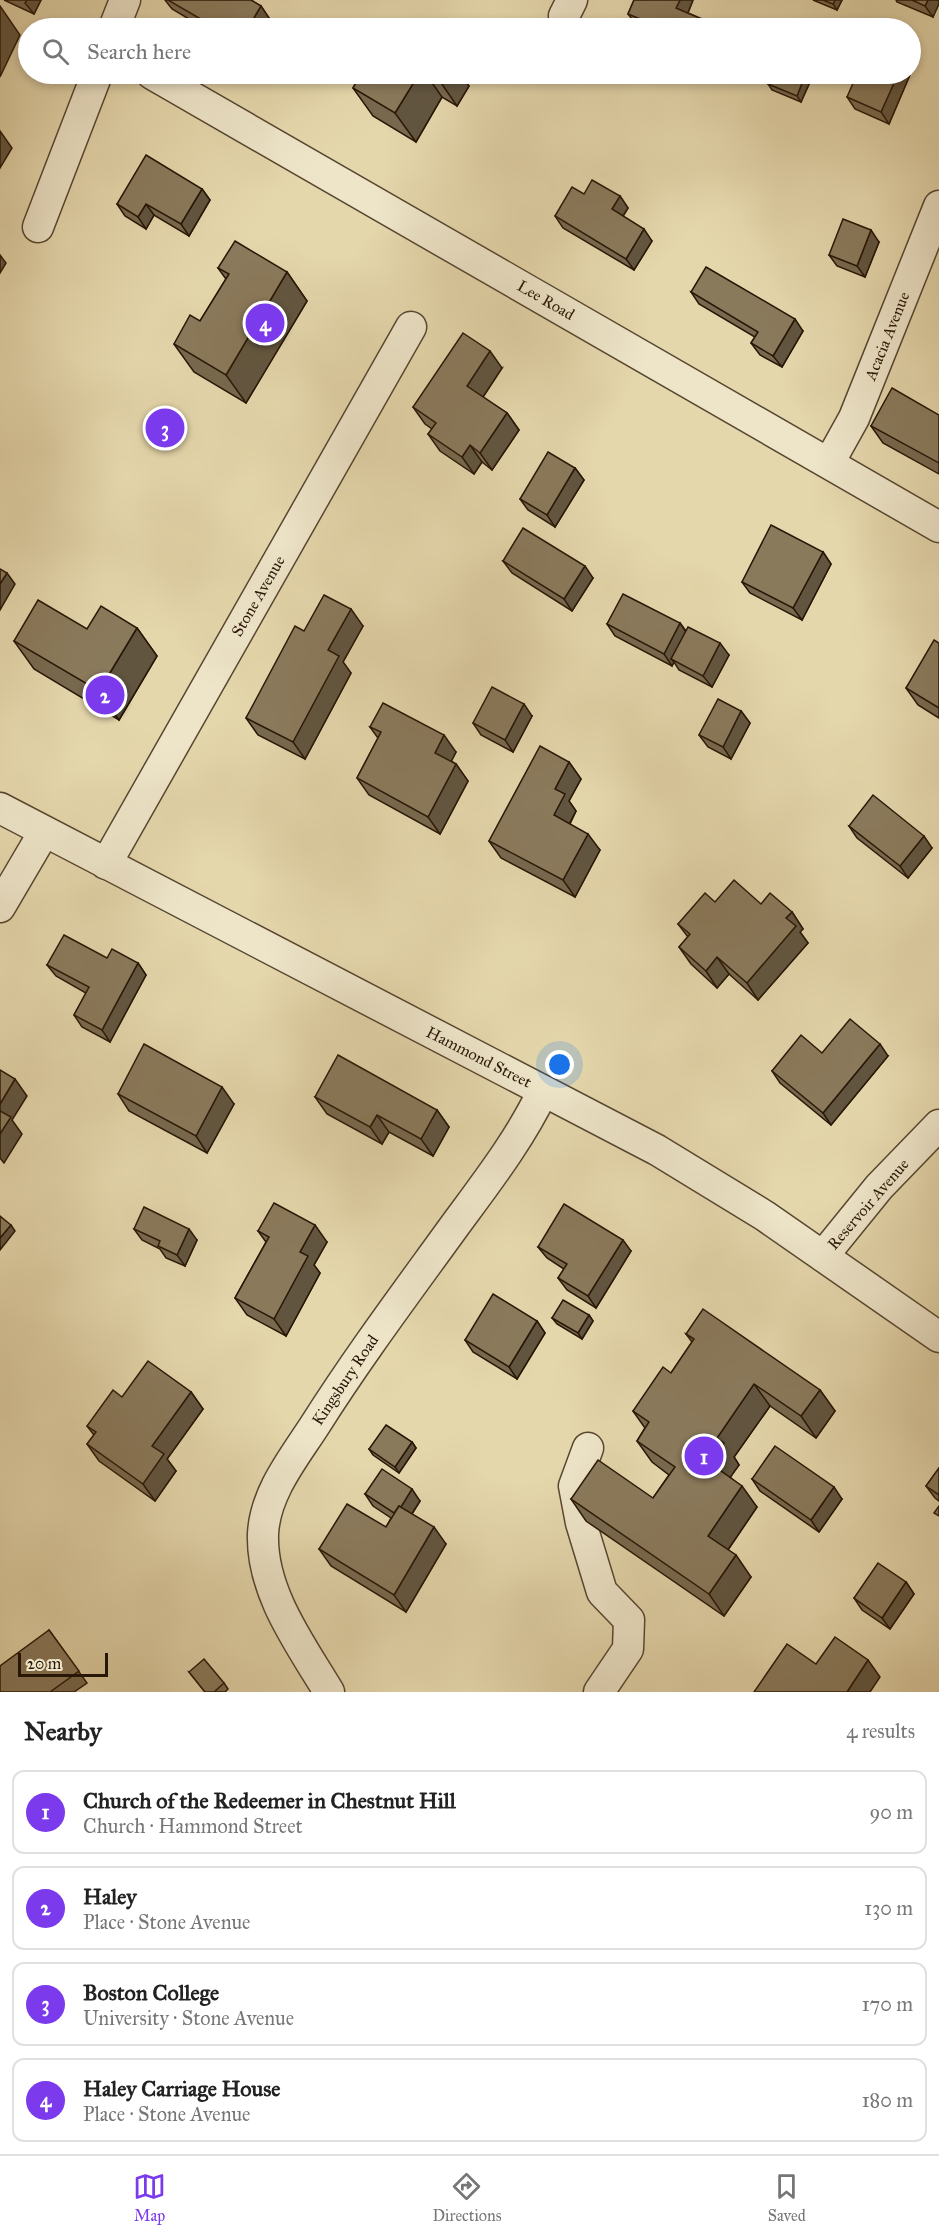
<!DOCTYPE html>
<meta charset="utf-8">
<style>
:root{--surface:#fff;--page:#f6f6f6;--text:#222;--muted:#767676;--line:#e0e0e0;--accent:#7c3aed}
body{margin:0;font-family:"IM FELL Great Primer",serif;background:var(--page);color:var(--text)}
.scale{position:absolute;left:18px;bottom:15px;width:90px;box-sizing:border-box;padding-left:6px;border:3px solid #281606;border-top:0;font-size:16px;line-height:21px;white-space:nowrap;color:#281606;-webkit-text-stroke:4px #eee5c9;paint-order:stroke}
.you{position:absolute;left:560px;top:1065px;width:21px;height:21px;margin:-15px;border:4px solid #fff;border-radius:50%;background:#1a73e8;box-shadow:0 0 0 9px #1a73e833}
.badge{display:grid;place-items:center;width:39px;height:39px;border-radius:50%;background:var(--accent);color:#fff;font-size:20px;font-weight:700}
.pin{position:absolute;translate:-50% -50%;border:3px solid #fff;box-shadow:0 2px 6px #0006}
.list{margin:0;padding:0;list-style:none}
h2{display:flex;justify-content:space-between;align-items:center;height:78px;margin:0;padding:0 24px;font-size:26px}
h2 small{font-size:20px;font-weight:400;color:var(--muted)}
.list li{display:grid;grid-template-columns:39px 1fr auto;gap:18px;align-items:center;box-sizing:border-box;height:84px;margin:0 12px 12px;padding:0 12px;border:2px solid var(--line);border-radius:12px}
.list b{display:block;font-size:22px;white-space:nowrap}
.list p{margin:0;font-size:20px;white-space:nowrap;color:var(--muted)}
.list em{font-size:20px;font-style:normal;color:var(--muted)}
.icon{flex:none;width:33px;height:33px;fill:none;stroke:currentColor;stroke-width:2;stroke-linecap:round;stroke-linejoin:round}
.map{position:relative;flex:none;width:939px;height:1692px;overflow:hidden}
.search{position:absolute;background:var(--surface);box-shadow:0 3px 9px #0003;left:18px;right:18px;top:18px;height:66px;display:flex;align-items:center;gap:15px;box-sizing:border-box;padding:0 21px;border-radius:33px;color:var(--muted);font-size:22px}
.sheet{height:462px;background:var(--surface)}
nav{display:flex;justify-content:space-around;align-items:center;box-sizing:border-box;height:84px;border-top:2px solid var(--line);background:var(--surface);font-size:16px;color:var(--muted)}
nav a{display:grid;justify-items:center;gap:3px}
nav .on{color:var(--accent)}
.map>svg:first-child{display:block}
.lines{fill:none;stroke-linecap:round;stroke-linejoin:round}
.minor-casing{stroke:#574630;stroke-width:33}
.minor{stroke:#eee5c9;stroke-width:30}
.wall{fill:#77694f;stroke:#281606;stroke-width:1.5}
.shaded-wall{fill:#615540;stroke:#281606;stroke-width:1.5}
.building{fill:#8a7a5c;stroke:#281606;stroke-width:1.5}
.labels{text-anchor:middle;dominant-baseline:central;stroke-width:4.5;stroke-linejoin:round;paint-order:stroke}
.street-label{font-size:16px;fill:#281606;stroke:#eee5c9}
</style>
<div class="map">
<svg width="939" height="1692" viewBox="0 0 939 1692">
<rect width="100%" height="100%" fill="#e5d7ac"/>
<filter id="stains"><feTurbulence type="fractalNoise" baseFrequency=".00333" numOctaves="4"/><feColorMatrix values="0 0 0 0 .2 0 0 0 0 .09 0 0 0 0 .02 0 0 0 .5 -.17"/></filter>
<radialGradient id="worn" r=".72"><stop offset=".6" stop-color="#630" stop-opacity="0"/><stop offset="1" stop-color="#630" stop-opacity=".3"/></radialGradient>
<g class="lines">
<g class="minor-casing">
<g id="minor">
<path d="M 564,16 L 572,0"/>
<path d="M 114,28 L 125,0"/>
<path d="M 152,74 L 939,527"/>
<path d="M 38,227 L 97,74"/>
<path d="M 829,463 L 854,418 L 939,206"/>
<path d="M 0,808 L 657,1150 L 765,1216 L 939,1337"/>
<path d="M 106,864 L 411,327"/>
<path d="M 0,907 L 44,832"/>
<path d="M 823,1256 L 879,1187 L 939,1125"/>
<path d="M 588,1448 L 574,1486 L 581,1523 L 602,1592 L 629,1620 L 628,1649 L 599,1692"/>
<path d="M 329,1692 C 301,1645 261,1592 263,1534 C 265,1493 293,1459 315,1425 C 358,1357 406,1293 453,1228 C 486,1183 519,1141 543,1091"/>
</g>
</g>
<use href="#minor" class="minor"/>
</g>
<g class="wall">
<path d="M 4,0 L 41,0 L 34,14 Z"/>
<path d="M 165,0 L 251,0 L 261,6 L 269,18 L 263,28 L 204,28 L 172,9 Z"/>
<path d="M 634,0 L 693,0 L 688,13 L 718,26 L 720,28 L 643,28 L 637,26 L 628,14 Z"/>
<path d="M 813,0 L 842,0 L 837,10 Z"/>
<path d="M 896,0 L 939,0 L 933,17 L 897,2 Z"/>
<path d="M 910,67 L 912,70 L 889,124 L 855,109 L 847,97 L 910,74 Z"/>
<path d="M 361,74 L 460,74 L 469,86 L 457,106 L 442,97 L 416,142 L 373,116 L 353,88 Z"/>
<path d="M 768,84 L 809,84 L 801,102 L 772,90 Z"/>
<path d="M 202,189 L 210,200 L 189,236 L 154,215 L 146,229 L 125,216 L 117,204 Z"/>
<path d="M 584,194 L 620,196 L 628,208 L 623,216 L 652,241 L 634,270 L 563,228 L 555,216 Z"/>
<path d="M 879,242 L 865,277 L 837,266 L 829,255 Z"/>
<path d="M 218,268 L 287,272 L 307,301 L 246,403 L 194,372 L 174,344 L 200,321 L 226,279 Z"/>
<path d="M 691,292 L 803,331 L 782,367 L 760,355 L 751,343 L 755,337 L 699,304 Z"/>
<path d="M 502,368 L 483,397 L 507,413 L 519,430 L 492,470 L 482,462 L 474,474 L 440,451 L 428,434 L 432,429 L 425,424 L 413,407 Z"/>
<path d="M 939,415 L 939,474 L 883,443 L 871,426 Z"/>
<path d="M 575,468 L 584,480 L 555,527 L 528,510 L 520,499 Z"/>
<path d="M 823,552 L 831,564 L 802,620 L 750,593 L 742,582 Z"/>
<path d="M 503,561 L 593,578 L 572,611 L 512,573 Z"/>
<path d="M 680,623 L 686,631 L 729,655 L 712,687 L 679,670 L 674,662 L 672,666 L 615,636 L 607,624 Z"/>
<path d="M 363,626 L 343,662 L 351,673 L 305,759 L 258,735 L 246,718 L 304,631 Z"/>
<path d="M 137,628 L 157,656 L 119,720 L 34,669 L 14,641 L 87,629 Z"/>
<path d="M 939,643 L 939,718 L 918,705 L 906,688 Z"/>
<path d="M 741,711 L 750,723 L 731,759 L 708,747 L 699,735 Z"/>
<path d="M 532,716 L 513,752 L 481,735 L 473,723 Z"/>
<path d="M 370,727 L 456,752 L 451,761 L 456,764 L 468,781 L 440,834 L 369,795 L 357,778 L 378,738 Z"/>
<path d="M 569,762 L 581,779 L 569,801 L 576,811 L 570,824 L 600,850 L 575,897 L 501,858 L 489,841 Z"/>
<path d="M 849,826 L 932,848 L 908,878 L 857,838 Z"/>
<path d="M 761,904 L 792,912 L 803,929 L 800,932 L 808,943 L 758,1000 L 729,974 L 717,988 L 691,964 L 679,947 L 688,937 L 678,924 Z"/>
<path d="M 138,963 L 146,975 L 110,1042 L 82,1027 L 74,1015 L 86,993 L 56,976 L 47,965 Z"/>
<path d="M 822,1053 L 888,1056 L 831,1125 L 780,1083 L 772,1071 Z"/>
<path d="M 118,1094 L 234,1104 L 207,1153 L 129,1111 Z"/>
<path d="M 315,1097 L 437,1110 L 449,1127 L 433,1156 L 389,1132 L 382,1144 L 327,1114 Z"/>
<path d="M 134,1229 L 197,1240 L 185,1266 L 166,1258 L 160,1249 L 142,1240 Z"/>
<path d="M 258,1231 L 327,1242 L 314,1265 L 320,1273 L 286,1336 L 247,1315 L 235,1298 L 266,1242 Z"/>
<path d="M 538,1247 L 631,1251 L 596,1308 L 567,1290 L 558,1278 L 564,1269 L 547,1258 Z"/>
<path d="M 589,1315 L 593,1321 L 582,1339 L 557,1324 L 552,1318 Z"/>
<path d="M 537,1321 L 545,1333 L 517,1379 L 473,1352 L 465,1340 Z"/>
<path d="M 686,1334 L 820,1390 L 835,1411 L 816,1438 L 770,1406 L 734,1457 L 739,1465 L 730,1477 L 757,1507 L 728,1550 L 751,1577 L 724,1616 L 586,1521 L 571,1499 L 653,1498 L 669,1475 L 652,1462 L 637,1441 L 645,1428 L 633,1411 L 671,1373 L 692,1342 Z"/>
<path d="M 191,1392 L 203,1409 L 167,1459 L 176,1471 L 155,1501 L 99,1461 L 87,1444 L 94,1435 L 87,1426 L 122,1397 Z"/>
<path d="M 412,1442 L 416,1448 L 399,1473 L 373,1455 L 369,1449 Z"/>
<path d="M 939,1468 L 939,1501 L 935,1498 L 926,1486 Z"/>
<path d="M 752,1479 L 842,1499 L 819,1532 L 760,1491 Z"/>
<path d="M 365,1494 L 420,1501 L 412,1514 L 446,1544 L 406,1612 L 331,1566 L 319,1549 L 386,1527 L 391,1518 L 373,1506 Z"/>
<path d="M 906,1582 L 914,1594 L 890,1629 L 862,1610 L 854,1598 Z"/>
<path d="M 49,1630 L 87,1683 L 74,1692 L 0,1692 Z"/>
<path d="M 189,1672 L 224,1683 L 228,1689 L 225,1692 L 205,1692 Z"/>
</g>
<g class="shaded-wall">
<path d="M 27,0 L 41,0 L 34,14 L 25,3 Z"/>
<path d="M 680,0 L 693,0 L 685,20 L 676,8 Z"/>
<path d="M 835,0 L 842,0 L 837,10 L 833,4 Z"/>
<path d="M 928,0 L 939,0 L 939,4 L 933,17 L 925,6 Z"/>
<path d="M 0,6 L 20,35 L 0,77 Z"/>
<path d="M 261,6 L 269,18 L 263,28 L 248,28 Z"/>
<path d="M 910,67 L 912,70 L 889,124 L 881,112 L 898,74 L 910,74 Z"/>
<path d="M 419,74 L 426,74 L 442,97 L 416,142 L 395,113 Z"/>
<path d="M 439,74 L 460,74 L 469,86 L 457,106 L 437,77 Z"/>
<path d="M 804,78 L 809,84 L 801,102 L 797,96 Z"/>
<path d="M 0,131 L 12,148 L 0,168 Z"/>
<path d="M 202,189 L 210,200 L 189,236 L 181,224 Z"/>
<path d="M 620,196 L 628,208 L 620,221 L 612,209 Z"/>
<path d="M 146,204 L 154,215 L 146,229 L 138,217 Z"/>
<path d="M 644,229 L 652,241 L 634,270 L 626,259 Z"/>
<path d="M 871,230 L 879,242 L 865,277 L 857,266 Z"/>
<path d="M 0,255 L 6,263 L 0,273 Z"/>
<path d="M 287,272 L 307,301 L 246,403 L 226,375 Z"/>
<path d="M 795,319 L 803,331 L 782,367 L 773,356 Z"/>
<path d="M 490,351 L 502,368 L 479,403 L 467,386 Z"/>
<path d="M 507,413 L 519,430 L 492,470 L 480,453 Z"/>
<path d="M 470,445 L 482,462 L 474,474 L 462,457 Z"/>
<path d="M 575,468 L 584,480 L 555,527 L 547,515 Z"/>
<path d="M 823,552 L 831,564 L 802,620 L 793,608 Z"/>
<path d="M 585,566 L 593,578 L 572,611 L 564,599 Z"/>
<path d="M 7,573 L 15,584 L 0,610 L 0,584 Z"/>
<path d="M 351,609 L 363,626 L 343,662 L 351,673 L 305,759 L 293,742 L 328,650 Z"/>
<path d="M 680,623 L 688,635 L 671,659 L 674,662 L 672,666 L 664,654 Z"/>
<path d="M 137,628 L 157,656 L 119,720 L 99,691 Z"/>
<path d="M 720,643 L 729,655 L 712,687 L 703,676 Z"/>
<path d="M 524,704 L 532,716 L 513,752 L 505,740 Z"/>
<path d="M 741,711 L 750,723 L 731,759 L 723,747 Z"/>
<path d="M 444,735 L 456,752 L 447,770 L 435,753 Z"/>
<path d="M 569,762 L 581,779 L 569,801 L 576,811 L 565,832 L 554,815 L 555,789 Z"/>
<path d="M 456,764 L 468,781 L 440,834 L 428,817 Z"/>
<path d="M 588,834 L 600,850 L 575,897 L 563,880 Z"/>
<path d="M 924,836 L 932,848 L 908,878 L 900,866 Z"/>
<path d="M 792,912 L 803,929 L 800,932 L 808,943 L 758,1000 L 747,983 L 786,918 Z"/>
<path d="M 717,957 L 729,974 L 717,988 L 706,971 Z"/>
<path d="M 138,963 L 146,975 L 110,1042 L 102,1030 Z"/>
<path d="M 880,1044 L 888,1056 L 831,1125 L 823,1113 Z"/>
<path d="M 15,1079 L 27,1096 L 12,1120 L 22,1134 L 4,1163 L 0,1158 L 0,1104 Z"/>
<path d="M 222,1087 L 234,1104 L 207,1153 L 196,1136 Z"/>
<path d="M 437,1110 L 449,1127 L 433,1156 L 421,1139 Z"/>
<path d="M 377,1115 L 389,1132 L 382,1144 L 370,1127 Z"/>
<path d="M 11,1225 L 15,1231 L 0,1250 L 0,1238 Z"/>
<path d="M 315,1225 L 327,1242 L 314,1265 L 320,1273 L 286,1336 L 274,1319 L 300,1252 Z"/>
<path d="M 189,1229 L 197,1240 L 185,1266 L 177,1255 Z"/>
<path d="M 623,1240 L 631,1251 L 596,1308 L 588,1296 Z"/>
<path d="M 589,1315 L 593,1321 L 582,1339 L 578,1333 Z"/>
<path d="M 537,1321 L 545,1333 L 517,1379 L 509,1367 Z"/>
<path d="M 754,1384 L 770,1406 L 734,1457 L 739,1465 L 725,1485 L 710,1463 L 717,1438 Z"/>
<path d="M 820,1390 L 835,1411 L 816,1438 L 801,1416 Z"/>
<path d="M 191,1392 L 203,1409 L 167,1459 L 176,1471 L 155,1501 L 143,1484 L 152,1446 Z"/>
<path d="M 412,1442 L 416,1448 L 399,1473 L 395,1467 Z"/>
<path d="M 742,1486 L 757,1507 L 723,1557 L 708,1536 Z"/>
<path d="M 834,1487 L 842,1499 L 819,1532 L 811,1520 Z"/>
<path d="M 412,1489 L 420,1501 L 404,1526 L 396,1514 Z"/>
<path d="M 434,1527 L 446,1544 L 406,1612 L 394,1595 Z"/>
<path d="M 736,1555 L 751,1577 L 724,1616 L 709,1594 Z"/>
<path d="M 906,1582 L 914,1594 L 890,1629 L 882,1618 Z"/>
<path d="M 868,1660 L 880,1677 L 870,1692 L 847,1692 Z"/>
</g>
<g class="building">
<path d="M 168,0 L 251,0 L 261,6 L 248,28 L 216,28 Z"/>
<path d="M 634,0 L 680,0 L 676,8 L 718,26 L 717,28 L 662,28 L 628,14 Z"/>
<path d="M 823,0 L 835,0 L 833,4 Z"/>
<path d="M 912,0 L 928,0 L 925,6 Z"/>
<path d="M 361,74 L 419,74 L 395,113 L 353,88 Z"/>
<path d="M 431,74 L 439,74 L 437,77 Z"/>
<path d="M 772,74 L 793,74 L 804,78 L 797,96 L 768,84 Z"/>
<path d="M 857,74 L 898,74 L 881,112 L 847,97 Z"/>
<path d="M 146,155 L 202,189 L 181,224 L 146,204 L 138,217 L 117,204 Z"/>
<path d="M 592,180 L 620,196 L 612,209 L 644,229 L 626,259 L 555,216 L 572,187 L 584,194 Z"/>
<path d="M 843,219 L 871,230 L 857,266 L 829,255 Z"/>
<path d="M 235,241 L 287,272 L 226,375 L 174,344 L 190,315 L 200,321 L 229,274 L 218,268 Z"/>
<path d="M 706,267 L 795,319 L 773,356 L 751,343 L 758,332 L 691,292 Z"/>
<path d="M 463,333 L 490,351 L 467,386 L 507,413 L 480,453 L 470,445 L 462,457 L 428,434 L 436,423 L 413,407 Z"/>
<path d="M 892,388 L 939,415 L 939,463 L 871,426 Z"/>
<path d="M 548,452 L 575,468 L 547,515 L 520,499 Z"/>
<path d="M 771,525 L 823,552 L 793,608 L 742,582 Z"/>
<path d="M 523,528 L 585,566 L 564,599 L 503,561 Z"/>
<path d="M 0,569 L 7,573 L 0,584 Z"/>
<path d="M 623,594 L 680,623 L 664,654 L 607,624 Z"/>
<path d="M 324,595 L 351,609 L 328,650 L 339,656 L 293,742 L 246,718 L 295,626 L 304,631 Z"/>
<path d="M 38,600 L 87,629 L 101,606 L 137,628 L 99,691 L 14,641 Z"/>
<path d="M 688,627 L 720,643 L 703,676 L 671,659 Z"/>
<path d="M 934,640 L 939,643 L 939,708 L 906,688 Z"/>
<path d="M 492,687 L 524,704 L 505,740 L 473,723 Z"/>
<path d="M 718,699 L 741,711 L 723,747 L 699,735 Z"/>
<path d="M 383,703 L 444,735 L 435,753 L 456,764 L 428,817 L 357,778 L 381,732 L 370,727 Z"/>
<path d="M 540,746 L 569,762 L 555,789 L 565,794 L 554,815 L 588,834 L 563,880 L 489,841 Z"/>
<path d="M 873,795 L 924,836 L 900,866 L 849,826 Z"/>
<path d="M 734,880 L 761,904 L 770,893 L 792,912 L 786,918 L 796,926 L 747,983 L 717,957 L 706,971 L 679,947 L 690,934 L 678,924 L 705,893 L 715,902 Z"/>
<path d="M 64,935 L 107,958 L 112,949 L 138,963 L 102,1030 L 74,1015 L 89,987 L 47,965 Z"/>
<path d="M 850,1019 L 880,1044 L 823,1113 L 772,1071 L 801,1035 L 822,1053 Z"/>
<path d="M 144,1044 L 222,1087 L 196,1136 L 118,1094 Z"/>
<path d="M 338,1055 L 437,1110 L 421,1139 L 377,1115 L 370,1127 L 315,1097 Z"/>
<path d="M 0,1070 L 15,1079 L 0,1104 Z"/>
<path d="M 0,1111 L 11,1117 L 0,1134 Z"/>
<path d="M 274,1203 L 315,1225 L 300,1252 L 308,1256 L 274,1319 L 235,1298 L 269,1237 L 258,1231 Z"/>
<path d="M 564,1204 L 623,1240 L 588,1296 L 558,1278 L 567,1264 L 538,1247 Z"/>
<path d="M 144,1207 L 189,1229 L 177,1255 L 158,1246 L 160,1241 L 134,1229 Z"/>
<path d="M 0,1216 L 11,1225 L 0,1238 Z"/>
<path d="M 493,1294 L 537,1321 L 509,1367 L 465,1340 Z"/>
<path d="M 563,1300 L 589,1315 L 578,1333 L 552,1318 Z"/>
<path d="M 703,1309 L 820,1390 L 801,1416 L 754,1384 L 717,1438 L 724,1443 L 710,1463 L 742,1486 L 708,1536 L 736,1555 L 709,1594 L 571,1499 L 598,1460 L 653,1498 L 675,1467 L 637,1441 L 649,1422 L 633,1411 L 663,1367 L 671,1373 L 694,1339 L 686,1334 Z"/>
<path d="M 148,1361 L 191,1392 L 152,1446 L 164,1454 L 143,1484 L 87,1444 L 96,1432 L 87,1426 L 113,1390 L 122,1397 Z"/>
<path d="M 386,1425 L 412,1442 L 395,1467 L 369,1449 Z"/>
<path d="M 775,1446 L 834,1487 L 811,1520 L 752,1479 Z"/>
<path d="M 939,1468 L 939,1495 L 926,1486 Z"/>
<path d="M 382,1469 L 412,1489 L 401,1507 L 399,1506 L 394,1513 L 365,1494 Z"/>
<path d="M 347,1504 L 386,1527 L 399,1506 L 434,1527 L 394,1595 L 319,1549 Z"/>
<path d="M 939,1506 L 939,1516 L 934,1513 Z"/>
<path d="M 878,1563 L 906,1582 L 882,1618 L 854,1598 Z"/>
<path d="M 49,1630 L 79,1671 L 50,1692 L 0,1692 L 0,1666 Z"/>
<path d="M 835,1637 L 868,1660 L 847,1692 L 754,1692 L 787,1644 L 816,1664 Z"/>
<path d="M 204,1659 L 224,1683 L 214,1692 L 205,1692 L 189,1672 Z"/>
</g>
<g class="labels">
<g class="street-label">
<text transform="translate(546 300) rotate(30)">Lee Road</text>
<text transform="translate(887 336) rotate(-68)">Acacia Avenue</text>
<text transform="translate(258 596) rotate(-60)">Stone Avenue</text>
<text transform="translate(479 1057) rotate(27)">Hammond Street</text>
<text transform="translate(868 1204) rotate(-49)">Reservoir Avenue</text>
<text transform="translate(345 1380) rotate(-56)">Kingsbury Road</text>
</g>
</g>
<rect width="100%" height="100%" filter="url(#stains)"/>
<rect width="100%" height="100%" fill="url(#worn)"/>
</svg>
<div class="scale">20 m</div>
<div class="you"></div>
<div class="pin badge" style="left:704px;top:1456px">1</div>
<div class="pin badge" style="left:105px;top:695px">2</div>
<div class="pin badge" style="left:165px;top:428px">3</div>
<div class="pin badge" style="left:265px;top:323px">4</div>
<div class="search"><svg class="icon" aria-label="search" viewBox="0 0 24 24"><circle cx="10" cy="10" r="6"/><path d="M15 15l6 6"/></svg>Search here</div>
</div>
<section class="sheet">
<h2>Nearby<small>4 results</small></h2>
<ul class="list">
<li><span class="badge">1</span><div><b>Church of the Redeemer in Chestnut Hill</b><p>Church · Hammond Street</p></div><em>90 m</em></li>
<li><span class="badge">2</span><div><b>Haley</b><p>Place · Stone Avenue</p></div><em>130 m</em></li>
<li><span class="badge">3</span><div><b>Boston College</b><p>University · Stone Avenue</p></div><em>170 m</em></li>
<li><span class="badge">4</span><div><b>Haley Carriage House</b><p>Place · Stone Avenue</p></div><em>180 m</em></li>
</ul>
</section>
<nav>
<a class="on"><svg class="icon" aria-label="map" viewBox="0 0 24 24"><path d="M3 6l6-2 6 2 6-2v14l-6 2-6-2-6 2zM9 4v14M15 6v14"/></svg>Map</a>
<a><svg class="icon" aria-label="directions" viewBox="0 0 24 24"><path d="M12 3l9 9-9 9-9-9zM9 14v-3h6M13 9l2 2-2 2"/></svg>Directions</a>
<a><svg class="icon" aria-label="saved" viewBox="0 0 24 24"><path d="M7 4h10v16l-5-4-5 4z"/></svg>Saved</a>
</nav>
